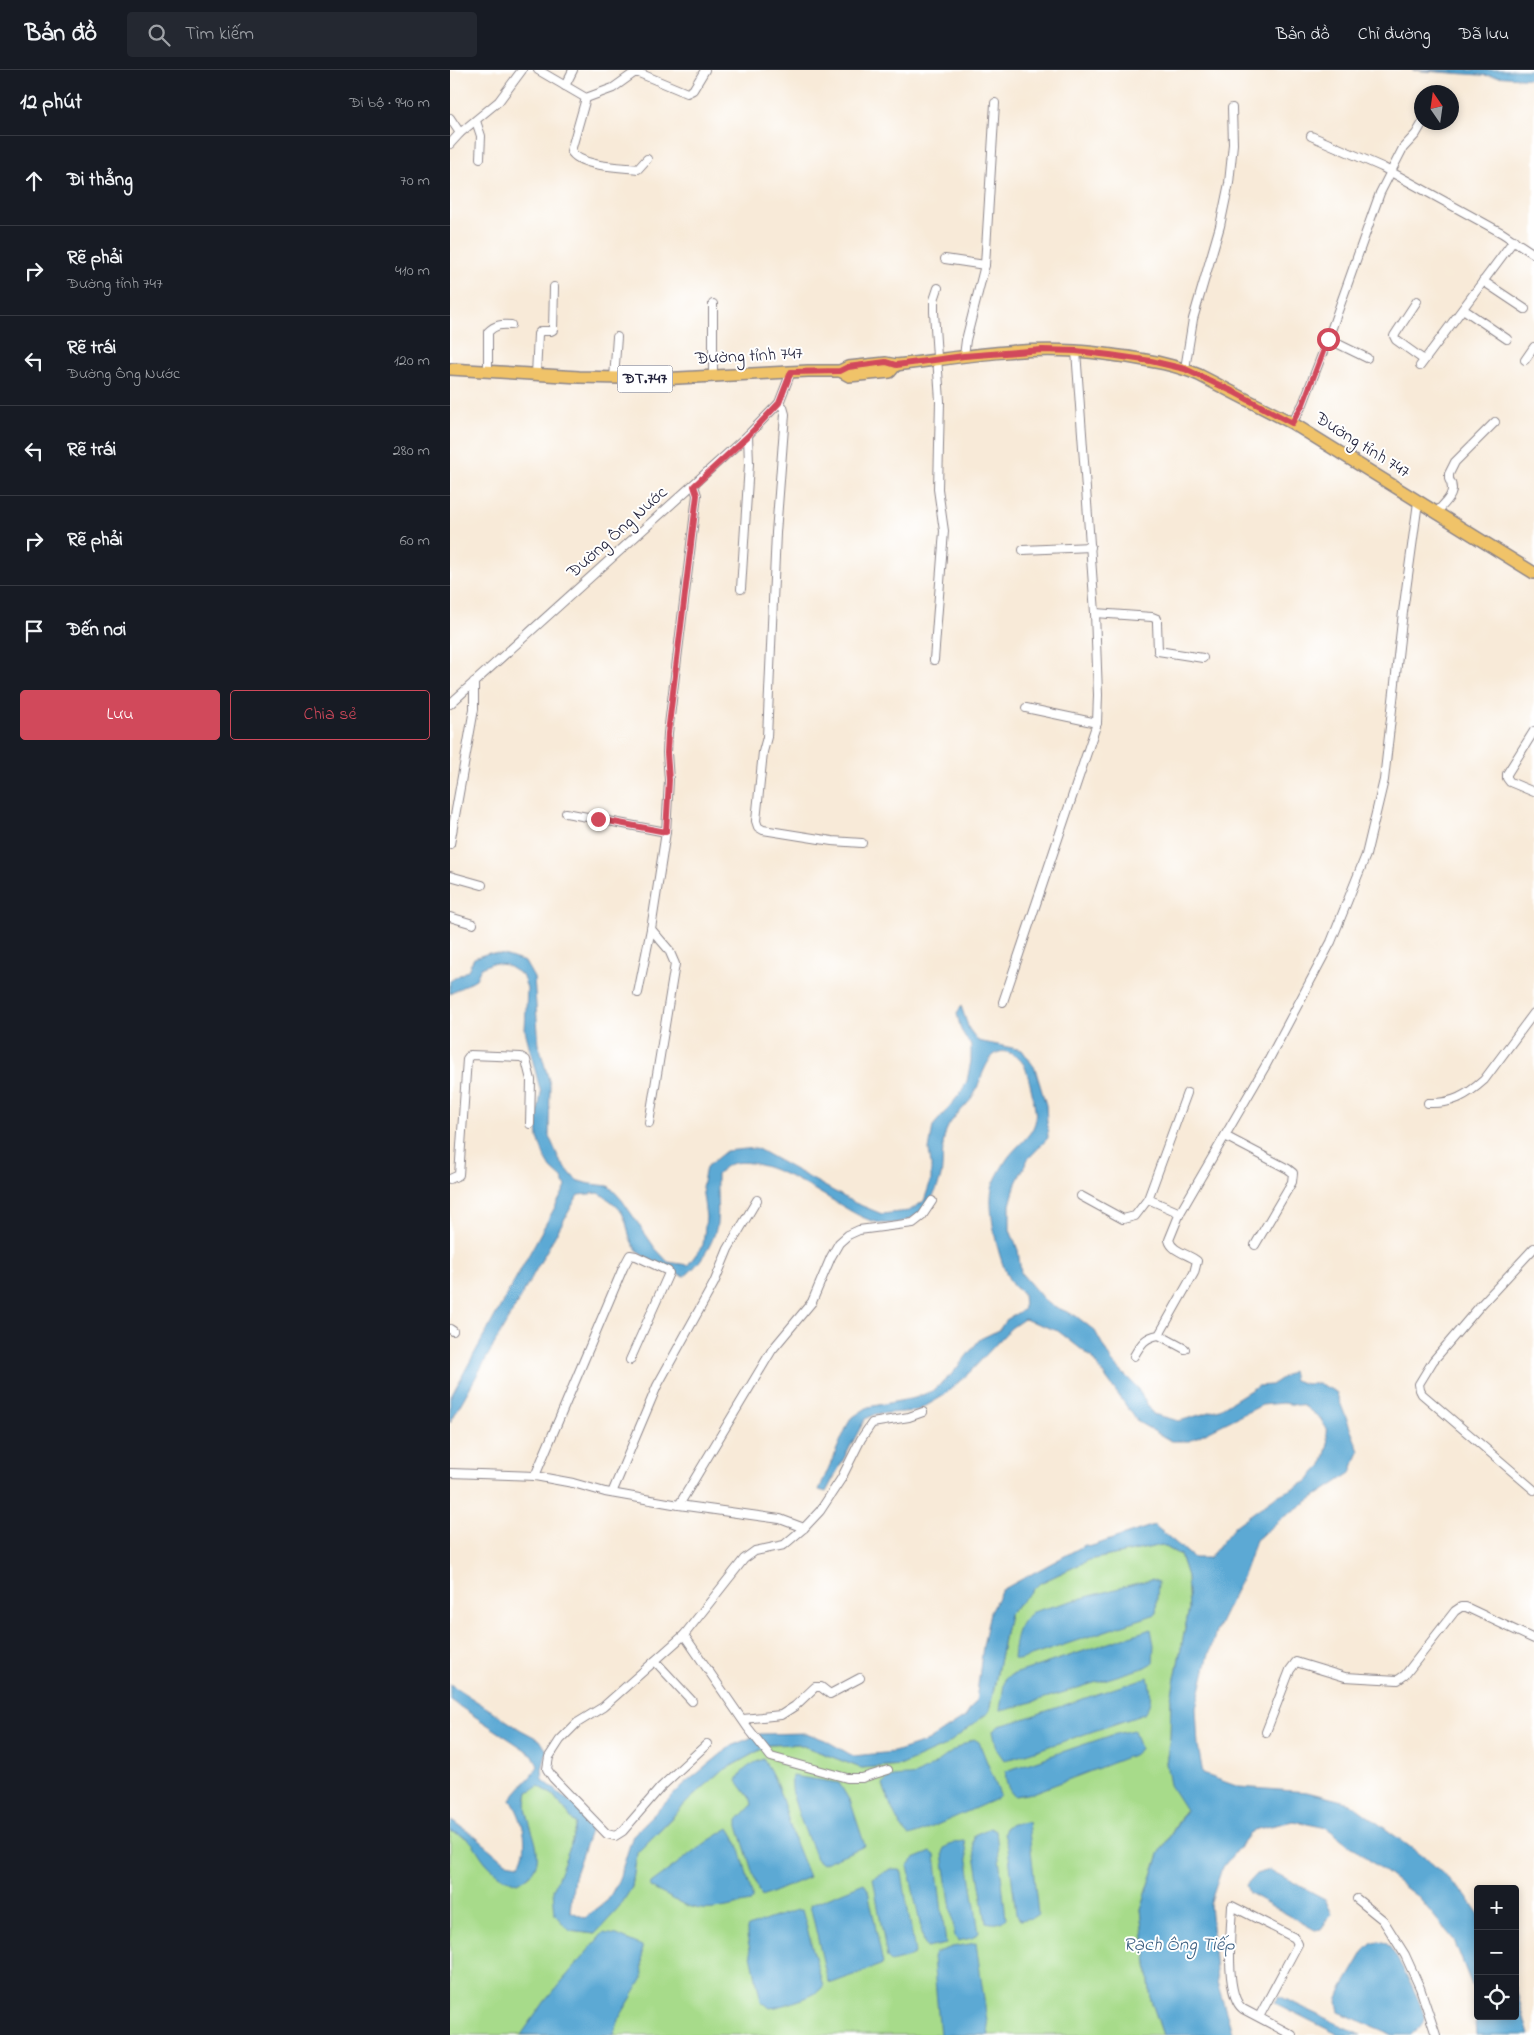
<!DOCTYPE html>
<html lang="vi">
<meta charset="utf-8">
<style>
:root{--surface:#171b24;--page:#242831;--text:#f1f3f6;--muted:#9ea1a6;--line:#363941;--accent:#d1495b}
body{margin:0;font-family:"Indie Flower",sans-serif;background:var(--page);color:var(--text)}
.controls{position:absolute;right:15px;bottom:15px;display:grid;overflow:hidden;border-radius:5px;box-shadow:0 2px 8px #0003}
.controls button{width:45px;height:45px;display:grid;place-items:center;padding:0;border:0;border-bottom:1px solid var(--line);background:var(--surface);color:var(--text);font:25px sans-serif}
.compass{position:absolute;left:964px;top:15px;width:45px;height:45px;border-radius:50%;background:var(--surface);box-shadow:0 2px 8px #0003;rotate:347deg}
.stop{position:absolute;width:15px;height:15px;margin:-11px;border:4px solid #d1495b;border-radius:50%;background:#fff}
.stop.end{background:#d1495b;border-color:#fff;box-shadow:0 1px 5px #0008}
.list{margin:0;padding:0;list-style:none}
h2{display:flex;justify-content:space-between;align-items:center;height:65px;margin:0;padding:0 20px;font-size:21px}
h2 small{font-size:16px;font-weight:400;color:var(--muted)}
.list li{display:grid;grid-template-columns:32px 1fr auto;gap:15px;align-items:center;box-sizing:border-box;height:90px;padding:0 20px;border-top:1px solid var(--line)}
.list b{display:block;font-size:19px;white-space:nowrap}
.list p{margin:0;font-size:16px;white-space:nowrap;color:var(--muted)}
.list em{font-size:16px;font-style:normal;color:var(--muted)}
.actions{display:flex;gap:10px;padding:15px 20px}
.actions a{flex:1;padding:11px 0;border:1px solid var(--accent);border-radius:5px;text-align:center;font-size:18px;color:var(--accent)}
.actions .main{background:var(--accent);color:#fff}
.icon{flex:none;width:28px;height:28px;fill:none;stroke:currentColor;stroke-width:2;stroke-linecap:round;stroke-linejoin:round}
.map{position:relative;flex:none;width:1084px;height:1965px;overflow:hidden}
header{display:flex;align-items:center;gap:30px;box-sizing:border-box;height:70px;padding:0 25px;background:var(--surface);border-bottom:1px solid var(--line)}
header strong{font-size:24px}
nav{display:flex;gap:28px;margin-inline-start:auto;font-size:18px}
.search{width:350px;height:45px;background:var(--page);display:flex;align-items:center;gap:12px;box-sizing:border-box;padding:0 18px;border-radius:5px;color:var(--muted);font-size:19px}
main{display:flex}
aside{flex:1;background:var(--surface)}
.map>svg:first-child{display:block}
.green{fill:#a7db8a;stroke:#647e62}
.water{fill:#5ba9d4;stroke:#3e6688}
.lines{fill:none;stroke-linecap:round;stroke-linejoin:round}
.minor-casing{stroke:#8d868a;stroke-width:10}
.primary-casing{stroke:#8d868a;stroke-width:14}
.minor{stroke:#fff;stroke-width:8}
.primary{stroke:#f0c369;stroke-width:11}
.route{stroke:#d1495b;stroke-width:6}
.labels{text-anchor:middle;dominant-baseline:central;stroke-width:4;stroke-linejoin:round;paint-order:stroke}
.shield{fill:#fff;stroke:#646476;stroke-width:1}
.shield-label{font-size:16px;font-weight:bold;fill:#22223b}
.street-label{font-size:18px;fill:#22223b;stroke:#fff}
.water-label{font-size:19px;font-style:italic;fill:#3c5f80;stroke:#fff}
</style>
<header>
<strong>Bản đồ</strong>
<div class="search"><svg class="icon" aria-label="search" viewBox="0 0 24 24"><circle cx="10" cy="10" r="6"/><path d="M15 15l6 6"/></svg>Tìm kiếm</div>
<nav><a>Bản đồ</a><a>Chỉ đường</a><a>Đã lưu</a></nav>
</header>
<main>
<aside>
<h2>12 phút<small>Đi bộ · 940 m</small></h2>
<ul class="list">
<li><svg class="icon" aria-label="ahead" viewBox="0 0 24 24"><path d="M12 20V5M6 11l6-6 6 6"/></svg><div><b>Đi thẳng</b></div><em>70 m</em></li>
<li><svg class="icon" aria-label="right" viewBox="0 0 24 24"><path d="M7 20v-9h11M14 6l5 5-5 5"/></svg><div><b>Rẽ phải</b><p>Đường tỉnh 747</p></div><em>410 m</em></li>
<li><svg class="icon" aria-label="left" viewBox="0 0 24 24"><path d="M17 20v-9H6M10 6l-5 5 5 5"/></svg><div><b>Rẽ trái</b><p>Đường Ống Nước</p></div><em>120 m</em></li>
<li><svg class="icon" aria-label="left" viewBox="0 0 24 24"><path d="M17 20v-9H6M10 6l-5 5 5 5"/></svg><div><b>Rẽ trái</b></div><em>280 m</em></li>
<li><svg class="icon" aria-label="right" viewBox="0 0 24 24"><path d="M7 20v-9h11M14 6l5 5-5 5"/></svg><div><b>Rẽ phải</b></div><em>60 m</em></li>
<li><svg class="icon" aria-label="arrive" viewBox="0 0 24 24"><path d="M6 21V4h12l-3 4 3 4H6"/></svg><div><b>Đến nơi</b></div></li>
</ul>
<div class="actions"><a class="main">Lưu</a><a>Chia sẻ</a></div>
</aside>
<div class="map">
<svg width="1084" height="1965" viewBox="0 0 1084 1965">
<rect width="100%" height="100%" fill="#fff"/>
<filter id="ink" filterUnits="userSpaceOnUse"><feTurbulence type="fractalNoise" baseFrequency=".02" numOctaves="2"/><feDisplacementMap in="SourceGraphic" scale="10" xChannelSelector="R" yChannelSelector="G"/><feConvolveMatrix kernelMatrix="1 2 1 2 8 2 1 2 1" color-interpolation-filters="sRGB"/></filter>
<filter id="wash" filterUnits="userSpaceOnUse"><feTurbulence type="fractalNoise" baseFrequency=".0096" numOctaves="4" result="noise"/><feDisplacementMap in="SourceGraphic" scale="20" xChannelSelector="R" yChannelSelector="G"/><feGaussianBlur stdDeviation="1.12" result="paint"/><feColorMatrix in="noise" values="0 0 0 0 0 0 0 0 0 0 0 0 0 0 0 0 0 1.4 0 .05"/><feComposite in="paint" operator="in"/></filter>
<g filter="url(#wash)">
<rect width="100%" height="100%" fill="#f8ead8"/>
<path class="green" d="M 712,1475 L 730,1485 L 737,1506 L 739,1539 L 721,1628 L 720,1668 L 716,1693 L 736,1739 L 709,1784 L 691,1839 L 701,1930 L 713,1965 L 0,1965 L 0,1761 C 22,1768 27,1776 38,1795 L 79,1807 C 95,1780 80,1765 76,1738 C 76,1733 77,1727 78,1721 L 89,1716 L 103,1725 L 126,1754 L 121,1774 L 114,1795 L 120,1861 L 145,1864 L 182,1817 L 187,1783 L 241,1728 L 272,1701 L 319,1675 L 348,1674 L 411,1698 L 452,1695 L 539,1642 L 559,1544 L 590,1513 L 639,1490 Z"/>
<g class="water">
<path d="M 962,0 L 1084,0 L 1084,9 Z"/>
<path d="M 39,883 L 54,885 L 75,892 L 84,908 L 89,976 L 100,1014 L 99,1066 L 110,1091 L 126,1110 L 140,1114 L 159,1116 L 172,1130 L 205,1178 L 218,1192 L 238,1195 L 253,1175 L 256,1147 L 252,1117 L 256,1097 L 276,1081 L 306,1078 L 405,1133 L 432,1144 L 459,1141 L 474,1131 L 481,1110 L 481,1095 L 479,1080 L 483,1056 L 510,1024 L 517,1011 L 521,991 L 521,976 L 511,960 L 507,944 L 511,936 L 519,959 L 528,971 L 572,980 L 585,998 L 596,1035 L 598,1068 L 578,1089 L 566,1113 L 560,1135 L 560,1160 L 568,1180 L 571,1203 L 597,1233 L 626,1246 L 645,1261 L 662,1292 L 686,1316 L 703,1344 L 729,1351 L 770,1339 L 807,1316 L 821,1315 L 842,1301 L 844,1310 L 856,1314 L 868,1313 L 886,1322 L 909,1381 L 901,1403 L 832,1448 L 806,1470 L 794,1503 L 766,1562 L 758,1587 L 746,1638 L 748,1676 L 753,1704 L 789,1717 L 857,1722 L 900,1733 L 978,1790 L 1015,1824 L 1028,1843 L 1028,1946 L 1065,1946 L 1065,1916 L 1079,1965 L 1027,1965 L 1023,1918 L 1004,1870 L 969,1828 L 877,1758 L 843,1751 L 803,1760 L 772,1798 L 760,1834 L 767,1912 L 783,1965 L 713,1965 L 701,1930 L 691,1839 L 709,1784 L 736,1740 L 720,1715 L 716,1693 L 720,1668 L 721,1628 L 739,1539 L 737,1506 L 730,1485 L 712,1475 L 639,1490 L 590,1513 L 559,1544 L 539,1642 L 495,1676 L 452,1695 L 411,1698 L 348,1674 L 319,1675 L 272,1701 L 241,1728 L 187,1783 L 182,1817 L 169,1838 L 145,1864 L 120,1861 L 105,1845 L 103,1820 L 121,1774 L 126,1754 L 103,1725 L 89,1716 L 78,1722 C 77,1727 76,1732 76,1737 C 80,1766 104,1796 67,1813 C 56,1809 48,1805 40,1797 C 22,1779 29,1770 0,1761 L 1,1751 L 22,1764 L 56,1792 L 69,1794 C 81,1775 72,1747 61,1730 C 68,1717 81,1709 88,1696 L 83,1685 L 0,1630 L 0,1614 L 71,1660 L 90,1670 L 97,1681 L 92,1699 L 93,1710 L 128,1738 L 141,1758 L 124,1807 L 120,1841 L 135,1848 L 158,1830 L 169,1809 L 183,1765 L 232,1716 L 281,1676 L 310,1664 L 356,1663 L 375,1670 L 403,1686 L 444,1682 L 478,1671 L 515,1647 L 526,1631 L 533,1576 L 540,1542 L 552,1520 L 635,1475 L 642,1476 L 704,1455 L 744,1488 L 759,1488 L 785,1456 L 825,1427 L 856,1412 L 872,1395 L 878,1374 L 876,1358 L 870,1348 L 854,1336 L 833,1333 L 812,1335 L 739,1371 L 721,1371 L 688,1352 L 641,1287 L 608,1261 L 574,1249 L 561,1258 L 520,1302 L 493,1326 L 467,1341 L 425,1344 L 415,1349 L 376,1422 L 369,1420 L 400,1349 L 418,1337 L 465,1328 L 484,1320 L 502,1304 L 530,1269 L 549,1260 L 556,1250 L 574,1239 L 573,1223 C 571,1221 566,1219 564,1217 C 550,1200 537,1141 542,1119 C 544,1110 552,1097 557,1089 C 565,1077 581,1067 585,1053 C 588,1044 579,1007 575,997 C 574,994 569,988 565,986 C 537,967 532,1014 522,1028 C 514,1039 501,1048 496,1061 C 490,1078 495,1098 489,1113 C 476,1149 446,1163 412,1147 C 381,1132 307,1076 274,1097 C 272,1099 269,1103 267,1105 C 266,1121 269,1138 267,1153 C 265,1172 250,1194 235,1206 C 220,1202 193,1190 184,1176 C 178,1167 178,1156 174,1147 C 170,1136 158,1129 149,1123 L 128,1125 L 0,1353 L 0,1328 L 116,1117 L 112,1108 L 101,1098 L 94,1086 L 88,1068 L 87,1047 L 91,1023 L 75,960 L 77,918 L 72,905 L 56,895 L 42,893 L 31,898 L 26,909 L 0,924 L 0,911 L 18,900 L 24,888 Z"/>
<path d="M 702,1509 L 708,1512 L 706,1544 L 569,1590 L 563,1589 C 565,1568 566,1556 582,1542 Z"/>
<path d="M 701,1559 L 704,1575 L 703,1593 L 696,1597 L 556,1640 L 550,1640 L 555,1608 L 561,1605 Z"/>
<path d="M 698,1607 C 701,1621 703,1632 694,1644 L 567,1687 L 554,1690 L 547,1680 L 543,1661 L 549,1656 L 567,1651 Z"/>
<path d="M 684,1660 L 690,1679 L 683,1685 L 583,1723 L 565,1726 C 558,1722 554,1709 556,1701 L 662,1665 Z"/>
<path d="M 524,1669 L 529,1672 L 550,1725 L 546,1729 L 471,1762 L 460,1766 C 448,1759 438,1728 433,1715 C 439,1702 456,1709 468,1704 C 486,1696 504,1677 524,1669 Z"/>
<path d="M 313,1689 C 331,1714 336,1746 346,1775 C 350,1786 355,1796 359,1807 L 312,1827 L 308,1820 L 288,1756 L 288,1750 L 302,1735 L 301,1730 L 287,1711 C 290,1700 303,1693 313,1689 Z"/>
<path d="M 342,1706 L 389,1713 L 401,1733 L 415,1776 L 372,1794 L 366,1789 C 358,1765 339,1730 342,1706 Z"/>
<path d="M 578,1752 L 588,1844 L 582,1848 L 570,1850 L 566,1844 L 558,1778 L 554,1764 L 556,1757 L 562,1754 Z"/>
<path d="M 279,1758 C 292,1776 296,1803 302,1825 L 302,1829 L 300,1832 C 265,1839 254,1846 221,1828 C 214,1824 206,1821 200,1817 L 201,1813 L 258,1771 Z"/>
<path d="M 540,1758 L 546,1761 L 556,1848 C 551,1854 544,1854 536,1852 L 523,1773 L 524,1765 Z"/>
<path d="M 515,1771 L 529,1863 L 522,1868 L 508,1871 L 505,1867 L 493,1784 L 494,1778 L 506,1772 Z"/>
<path d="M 481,1782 L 485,1785 L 496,1874 L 477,1878 L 474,1873 L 458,1796 L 464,1789 Z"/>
<path d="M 441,1799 L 450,1799 L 452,1803 L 465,1883 L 460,1887 L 441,1892 L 437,1888 L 423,1808 Z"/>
<path d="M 820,1800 L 875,1829 L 882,1844 L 871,1859 L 865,1860 L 799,1823 L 796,1815 L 806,1804 Z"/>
<path d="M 414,1813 L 418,1820 L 433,1894 L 382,1913 L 379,1912 L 376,1904 L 360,1835 Z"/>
<path d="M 348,1840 L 352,1840 L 373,1916 C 369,1926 337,1934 326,1937 L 320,1938 L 311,1931 L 297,1866 L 297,1858 C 299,1856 341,1841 348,1840 Z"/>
<path d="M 153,1863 L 167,1865 L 192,1876 L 193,1908 L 168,1950 L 164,1965 L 71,1965 L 95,1931 Z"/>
<path d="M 930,1871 C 933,1872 935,1872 937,1874 C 945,1881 974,1937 974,1947 C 974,1955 966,1960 961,1965 L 943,1965 L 889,1942 L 887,1931 L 893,1917 L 914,1881 L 921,1874 Z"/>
<path d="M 526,1873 L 539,1965 L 490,1965 L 483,1888 L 485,1883 L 502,1877 Z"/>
<path d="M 829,1926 L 911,1965 L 889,1965 L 825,1933 Z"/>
</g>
</g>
<g filter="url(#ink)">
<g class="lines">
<g class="minor-casing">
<g id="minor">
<path d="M 88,0 L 136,28 L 163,18 L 184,3 L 189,3 L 237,23 L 243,20 L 255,0"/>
<path d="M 115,16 L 123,0"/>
<path d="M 136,28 L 121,81 C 130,97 171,97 188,99 L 197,89"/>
<path d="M 0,48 L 10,63"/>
<path d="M 26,51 L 31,66 L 30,88"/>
<path d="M 861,66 L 932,97 L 1052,163 L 1084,184"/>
<path d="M 0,74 L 10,63 L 49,31 L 72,0"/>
<path d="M 495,189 L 535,195"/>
<path d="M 1033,211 L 1075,239"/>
<path d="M 967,231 L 944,266 L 946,270 L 974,290"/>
<path d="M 263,234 L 263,307"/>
<path d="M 1013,239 L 1057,269"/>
<path d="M 878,269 L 917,288"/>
<path d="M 514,286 L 516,270 L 535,195 L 545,33"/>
<path d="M 1075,290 L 1084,277"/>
<path d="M 970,296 L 1064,170"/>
<path d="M 735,299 L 743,249 L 770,156 L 779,113 L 783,74 L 782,38"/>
<path d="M 38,301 L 38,262 C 45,255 51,254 61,255"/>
<path d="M 86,305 L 88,264 L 91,261 L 101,261 L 103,260 L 104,217"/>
<path d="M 164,308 L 167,267"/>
<path d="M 329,333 L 333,337 L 335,344 L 326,463 L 317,667 L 313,682 L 306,751 L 308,757 L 313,760 L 382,771 L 412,773"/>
<path d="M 842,353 L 853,334 L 878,269 L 930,123 L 953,78 L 966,64 L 973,52"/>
<path d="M 986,443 C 995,432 1008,424 999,409 L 999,404 L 1005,392 L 1045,352"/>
<path d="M 573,480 L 641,477"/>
<path d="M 291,519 L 299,394 L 298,365"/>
<path d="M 645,543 L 702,547 L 707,549 L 707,553 L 708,581 L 753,588"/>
<path d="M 484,590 L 494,461 L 488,419 L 490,331 L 484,242 L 484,230 L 488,218"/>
<path d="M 0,634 L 298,365 L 329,333 L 341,302"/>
<path d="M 576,638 L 647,653"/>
<path d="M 1084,661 L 1057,704 L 1057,708 L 1060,712 L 1084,722"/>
<path d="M 116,743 L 216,762"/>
<path d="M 0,774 L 24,639 L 24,612"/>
<path d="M 0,806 L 32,815"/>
<path d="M 0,847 L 23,854"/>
<path d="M 188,923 L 201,859"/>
<path d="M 553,932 L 647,653 L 648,625 L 645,543 L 626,281"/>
<path d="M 978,1033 C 1002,1034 1016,1026 1034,1010 L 1084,943"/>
<path d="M 199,1053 L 225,894 L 219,880 L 201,859 L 216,762 L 219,710 L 217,683 L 218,663 L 247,425 L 244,416"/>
<path d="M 775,1066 L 838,1099 L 843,1103 L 842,1112 L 805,1175"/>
<path d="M 0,1109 L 9,1105 L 17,989 L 20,985 L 71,987 L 76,990 L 81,1010 L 80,1054"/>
<path d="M 631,1126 L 673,1149 L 685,1146 L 698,1129 L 730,1143"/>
<path d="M 698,1129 L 737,1023"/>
<path d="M 1084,1178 L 1030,1236 L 983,1291 L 969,1314 L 970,1320 L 972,1324 L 1084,1420"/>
<path d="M 0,1259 L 3,1261"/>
<path d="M 735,1279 L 709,1265 L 744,1203 L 747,1191 C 739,1184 722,1182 719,1170 L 730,1143 L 816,995 L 881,872 L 916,785 L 934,710 L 953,542 L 968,432"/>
<path d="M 684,1286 C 691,1274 695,1267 709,1265"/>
<path d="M 0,1403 L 85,1406 L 123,1413 L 155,1422 L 229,1435 L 330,1449 L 354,1458"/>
<path d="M 85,1406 L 173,1198 L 180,1185 L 186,1186 L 218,1201 L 219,1203 L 180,1290"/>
<path d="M 162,1423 L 207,1316 L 264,1213 L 278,1179 L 307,1130"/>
<path d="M 229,1435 L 322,1280 L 362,1232 L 381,1187 L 389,1173 L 398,1165 L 409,1160 L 463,1153 L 472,1146 L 482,1131"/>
<path d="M 234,1565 L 298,1658 L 321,1687 L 397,1708 L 412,1708 L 438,1700"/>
<path d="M 205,1591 L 242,1631"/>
<path d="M 293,1649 L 331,1645 L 345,1636 L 365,1617 L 371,1617 L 380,1624 L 410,1608"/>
<path d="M 816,1662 L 840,1600 L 846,1592 L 895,1607 L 948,1610 L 955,1605 L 1005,1541 L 1011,1537 L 1016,1537 L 1084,1569"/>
<path d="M 257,1674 L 210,1718 L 173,1761 L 165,1766 L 157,1764 L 103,1708 L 97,1699 L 99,1687 L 110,1670 L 127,1653 L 153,1637 L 234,1565 L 294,1489 L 305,1481 L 334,1475 L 354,1458 L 370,1441 L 391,1409 L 411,1369 L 422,1353 L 459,1347 L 473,1342"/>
<path d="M 907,1829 L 933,1850 L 955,1885 L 970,1918 L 986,1965"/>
<path d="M 809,1947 L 848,1874 L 845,1868 L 782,1836 C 781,1859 774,1925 793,1939 L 842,1965"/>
</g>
</g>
<g class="primary-casing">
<g id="primary">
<path d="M 0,299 L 129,307 L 210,309 L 358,301 L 390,301 L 398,297 L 436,293 L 446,295 C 505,288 565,277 625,281 C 643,282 661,285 678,287 C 702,291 726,295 749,305 L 842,353 L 1084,503"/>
<path d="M 390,301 L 399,306 L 440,302 L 446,295"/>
</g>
</g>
<use href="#minor" class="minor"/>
<use href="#primary" class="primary"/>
</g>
</g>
<g class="lines" filter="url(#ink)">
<path class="route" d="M 148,749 L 216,762 L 219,710 L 217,683 L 218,663 L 247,425 L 244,416 L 298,366 L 329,333 L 341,302 L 390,301 L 398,297 L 436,292 L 446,295 L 514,286 L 592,280 L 626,281 L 660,285 L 701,291 L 735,299 L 786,323 L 842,353 L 853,334 L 878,269"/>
</g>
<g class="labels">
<rect class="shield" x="167.5" y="295.5" width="55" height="27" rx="4"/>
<g class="shield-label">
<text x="195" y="309">ĐT.747</text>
</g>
<g class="street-label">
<text transform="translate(299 287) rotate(-3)">Đường tỉnh 747</text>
<text transform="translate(912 376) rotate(32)">Đường tỉnh 747</text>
<text transform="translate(168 463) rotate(-42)">Đường Ống Nước</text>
</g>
<g class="water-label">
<text x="729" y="1875">Rạch Ông Tiếp</text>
</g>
</g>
</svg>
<div class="controls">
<button>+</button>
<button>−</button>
<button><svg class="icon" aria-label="locate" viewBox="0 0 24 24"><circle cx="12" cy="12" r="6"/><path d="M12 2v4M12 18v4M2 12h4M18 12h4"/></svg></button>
</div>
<svg class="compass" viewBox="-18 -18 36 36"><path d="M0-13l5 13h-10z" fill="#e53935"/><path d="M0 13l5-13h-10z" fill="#9ea1a6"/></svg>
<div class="stop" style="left:878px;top:269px"></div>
<div class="stop end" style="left:148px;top:749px"></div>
</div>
</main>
